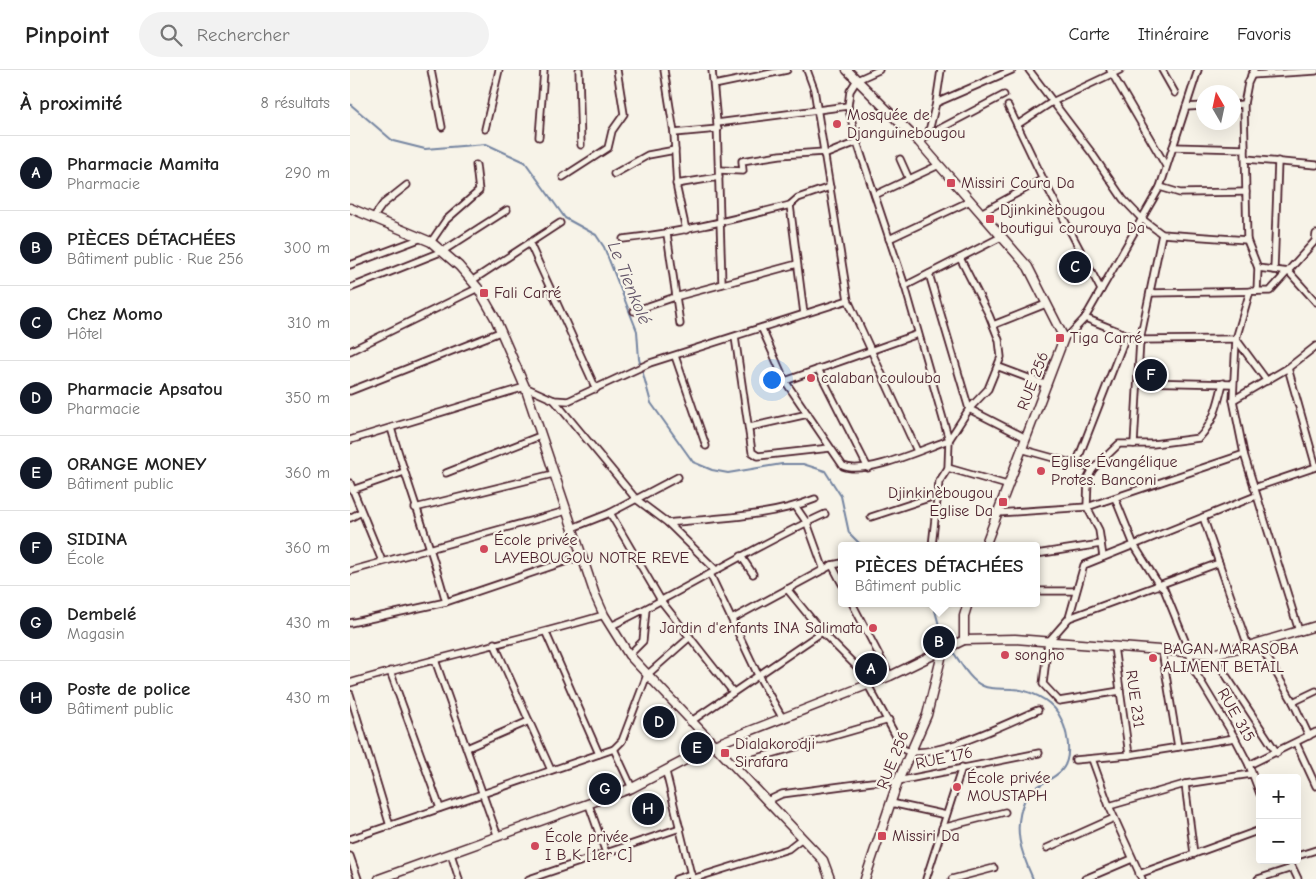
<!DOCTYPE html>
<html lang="fr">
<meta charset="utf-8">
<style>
:root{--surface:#fff;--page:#f2f2f2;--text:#222;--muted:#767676;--line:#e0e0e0;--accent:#111827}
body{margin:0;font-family:"Comic Neue",sans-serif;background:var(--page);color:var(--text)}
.controls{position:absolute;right:15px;bottom:15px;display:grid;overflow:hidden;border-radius:5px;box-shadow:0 5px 20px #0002}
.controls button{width:45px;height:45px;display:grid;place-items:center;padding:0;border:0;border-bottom:1px solid var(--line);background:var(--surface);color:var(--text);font:25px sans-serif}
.compass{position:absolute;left:846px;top:15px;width:45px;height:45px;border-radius:50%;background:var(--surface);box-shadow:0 5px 20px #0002;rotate:351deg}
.you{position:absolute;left:421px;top:309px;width:18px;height:18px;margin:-12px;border:4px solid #fff;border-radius:50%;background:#1a73e8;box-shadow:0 0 0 8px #1a73e833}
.badge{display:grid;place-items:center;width:32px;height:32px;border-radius:50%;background:var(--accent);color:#fff;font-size:16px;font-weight:700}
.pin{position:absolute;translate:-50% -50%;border:2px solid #fff;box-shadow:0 1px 5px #0006}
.popup{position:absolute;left:488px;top:472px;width:202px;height:65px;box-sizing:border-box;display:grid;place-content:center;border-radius:5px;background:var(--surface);filter:drop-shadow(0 1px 4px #0005);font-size:16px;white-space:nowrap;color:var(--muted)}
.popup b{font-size:19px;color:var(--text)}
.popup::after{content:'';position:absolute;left:50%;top:100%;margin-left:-10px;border:10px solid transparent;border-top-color:var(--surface)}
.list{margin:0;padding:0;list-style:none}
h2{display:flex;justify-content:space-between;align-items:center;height:65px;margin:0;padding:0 20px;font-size:21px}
h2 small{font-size:16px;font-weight:400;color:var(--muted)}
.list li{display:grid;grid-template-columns:32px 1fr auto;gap:15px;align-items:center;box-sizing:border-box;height:75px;padding:0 20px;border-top:1px solid var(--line)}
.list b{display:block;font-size:19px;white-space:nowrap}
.list p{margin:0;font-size:16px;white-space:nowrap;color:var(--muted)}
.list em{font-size:16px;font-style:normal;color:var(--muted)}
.icon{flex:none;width:28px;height:28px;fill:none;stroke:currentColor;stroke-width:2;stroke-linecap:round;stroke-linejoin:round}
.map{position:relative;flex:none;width:966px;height:809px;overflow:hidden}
header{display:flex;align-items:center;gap:30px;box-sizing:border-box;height:70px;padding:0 25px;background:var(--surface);border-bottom:1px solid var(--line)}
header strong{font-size:24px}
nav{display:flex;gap:28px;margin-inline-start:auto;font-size:18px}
.search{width:350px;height:45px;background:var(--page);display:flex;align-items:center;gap:12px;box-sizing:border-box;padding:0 18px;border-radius:28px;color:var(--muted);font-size:19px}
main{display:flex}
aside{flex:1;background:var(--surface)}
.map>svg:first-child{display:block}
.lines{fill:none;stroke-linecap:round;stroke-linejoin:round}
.stream{stroke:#7585a1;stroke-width:2}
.street-casing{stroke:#4a1f2b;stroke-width:9}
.secondary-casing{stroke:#4a1f2b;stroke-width:11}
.street{stroke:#f7f3e8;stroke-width:5.5}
.secondary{stroke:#f7f3e8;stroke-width:8}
.poi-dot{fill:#d1495b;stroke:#f7f3e8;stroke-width:2}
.labels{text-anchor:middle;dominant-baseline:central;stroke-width:4.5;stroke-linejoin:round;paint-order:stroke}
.poi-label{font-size:16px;fill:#4a1f2b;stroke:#f7f3e8;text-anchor:start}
.street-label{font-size:16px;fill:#4a1f2b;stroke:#f7f3e8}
.water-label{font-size:18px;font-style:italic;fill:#605266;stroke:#f7f3e8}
</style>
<header>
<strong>Pinpoint</strong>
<div class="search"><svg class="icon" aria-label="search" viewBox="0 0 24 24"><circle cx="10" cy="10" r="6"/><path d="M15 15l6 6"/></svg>Rechercher</div>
<nav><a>Carte</a><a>Itinéraire</a><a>Favoris</a></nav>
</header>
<main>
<aside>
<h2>À proximité<small>8 résultats</small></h2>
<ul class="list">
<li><span class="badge">A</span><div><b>Pharmacie Mamita</b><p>Pharmacie</p></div><em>290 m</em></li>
<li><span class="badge">B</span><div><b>PIÈCES DÉTACHÉES</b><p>Bâtiment public · Rue 256</p></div><em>300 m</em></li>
<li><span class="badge">C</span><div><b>Chez Momo</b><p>Hôtel</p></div><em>310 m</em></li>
<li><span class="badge">D</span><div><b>Pharmacie Apsatou</b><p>Pharmacie</p></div><em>350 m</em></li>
<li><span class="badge">E</span><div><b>ORANGE MONEY</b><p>Bâtiment public</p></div><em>360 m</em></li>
<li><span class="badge">F</span><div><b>SIDINA</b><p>École</p></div><em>360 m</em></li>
<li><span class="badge">G</span><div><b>Dembelé</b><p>Magasin</p></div><em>430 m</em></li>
<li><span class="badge">H</span><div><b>Poste de police</b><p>Bâtiment public</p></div><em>430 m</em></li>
</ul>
</aside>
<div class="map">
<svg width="966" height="809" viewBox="0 0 966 809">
<rect width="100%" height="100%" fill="#f7f3e8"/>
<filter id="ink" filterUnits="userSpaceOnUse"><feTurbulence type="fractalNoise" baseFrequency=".02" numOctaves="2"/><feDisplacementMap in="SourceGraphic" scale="10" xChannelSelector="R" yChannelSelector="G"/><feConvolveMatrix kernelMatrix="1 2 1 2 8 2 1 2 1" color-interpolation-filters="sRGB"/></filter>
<g filter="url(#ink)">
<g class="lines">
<g class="stream">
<path d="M 0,34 L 43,71 L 75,79 L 136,74 L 175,92 L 215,148 L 246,165 L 254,177 L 287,261 L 289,289 L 301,333 L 343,392 L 362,400 L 378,403 L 432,394 L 453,394 L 475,401 L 491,426 L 499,463 L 512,476"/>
<path d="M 583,533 L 591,563 L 599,575"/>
<path d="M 601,579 C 610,591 619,610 633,616 C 642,620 653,618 663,619 C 679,620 699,629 708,643 C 717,658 724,687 711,701 C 701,711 681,717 675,729 C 662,759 671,782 683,809"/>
</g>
<g class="street-casing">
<g id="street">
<path d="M 81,0 L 92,57"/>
<path d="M 229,0 L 231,75"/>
<path d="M 314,0 L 324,63 L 327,119 L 336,160"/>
<path d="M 362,0 L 367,53 L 372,214"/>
<path d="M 457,0 L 464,19 L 498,230 L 567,381"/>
<path d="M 679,0 L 741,82 L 773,129 L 792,149 L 812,164 L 897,170"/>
<path d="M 760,0 L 816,96"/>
<path d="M 812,0 L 825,23"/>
<path d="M 904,0 L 898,13 L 894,34 L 897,170 L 908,198 L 907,221"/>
<path d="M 901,5 L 966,1"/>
<path d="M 364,15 L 437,0"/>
<path d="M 586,33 L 662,0"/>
<path d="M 884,35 L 894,34"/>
<path d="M 658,36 L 693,109 L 751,220"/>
<path d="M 836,37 L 854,36"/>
<path d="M 367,53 L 498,36"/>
<path d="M 667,55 L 702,32 L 770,0"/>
<path d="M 135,59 L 149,0"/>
<path d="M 324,63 L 368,59"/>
<path d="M 578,65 L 654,25"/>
<path d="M 189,67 L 194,0"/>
<path d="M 569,72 L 578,65 L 586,33 L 591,0"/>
<path d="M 823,77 L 895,79"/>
<path d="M 474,85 L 507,72"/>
<path d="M 550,89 L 559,109"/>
<path d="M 896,89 L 966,95"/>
<path d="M 369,100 L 393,101 L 392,91 L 430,85 L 474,82"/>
<path d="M 264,104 L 298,85 L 325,80"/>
<path d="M 213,107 L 258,78 L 262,61 L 274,44 L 267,0"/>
<path d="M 326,114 L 369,107"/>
<path d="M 810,117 L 830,123 L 896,122"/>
<path d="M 525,125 L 589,95"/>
<path d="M 440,135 L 454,244"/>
<path d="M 631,143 L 693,109"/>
<path d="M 23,148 L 33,134 L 57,115"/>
<path d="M 317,164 L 330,254"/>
<path d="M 273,169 C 330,163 384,149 440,135 L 448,128 L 480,117"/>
<path d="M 539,169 L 620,131"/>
<path d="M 81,172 L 96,150 L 129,121 L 126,95"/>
<path d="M 180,174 L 246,319"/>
<path d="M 0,195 L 72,168"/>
<path d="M 908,198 L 939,202 L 966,232"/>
<path d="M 924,200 L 928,91"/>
<path d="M 579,204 L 619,339 L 676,368"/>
<path d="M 123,210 L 210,153"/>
<path d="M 555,216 L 651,167"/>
<path d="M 0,218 L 93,181 L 157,140"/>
<path d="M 900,221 L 886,269 L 883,330 L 894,384 L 949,561"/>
<path d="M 800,223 L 920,221 L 965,171 L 966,164"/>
<path d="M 284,241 L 325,227 L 447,194"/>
<path d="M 735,248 L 790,270 L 886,269"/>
<path d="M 643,255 L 696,234"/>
<path d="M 412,259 L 435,311 L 493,396 C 516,406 575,378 599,370 L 555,216 L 507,72 L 498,36 L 500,21 L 507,10 L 529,0"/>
<path d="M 385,267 L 402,382 L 408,386 L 480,378"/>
<path d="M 714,268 L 720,264 L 735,248 L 810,117 L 848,0"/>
<path d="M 886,269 L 917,311"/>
<path d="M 0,281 L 128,218"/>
<path d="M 325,286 L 356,376"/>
<path d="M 649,297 L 697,315"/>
<path d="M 938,298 L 966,397"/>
<path d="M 468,299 L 518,398"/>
<path d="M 435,311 L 568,264"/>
<path d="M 788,312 L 882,314"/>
<path d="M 0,321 L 150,262"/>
<path d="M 204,330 L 286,429 L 318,453 L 366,500"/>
<path d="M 883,330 L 938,298 L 966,276"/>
<path d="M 400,357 L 458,344"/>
<path d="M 41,358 C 58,416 80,473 96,532"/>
<path d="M 0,370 L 175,317 L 204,330 L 218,331 L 300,293 L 498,230"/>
<path d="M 784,374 L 790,270 L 812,164"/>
<path d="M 671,379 L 743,399"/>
<path d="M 726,394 L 776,266"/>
<path d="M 598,398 L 657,415"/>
<path d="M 96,403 L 190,366"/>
<path d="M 0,413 L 32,491"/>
<path d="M 904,418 L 966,397"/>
<path d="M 2,420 L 54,402"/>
<path d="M 765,428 L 784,475 L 809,515 L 814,519 L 840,583 L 841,595 L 885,668 L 899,695 L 910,724"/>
<path d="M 446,437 L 457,453 L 474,500"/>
<path d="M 65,438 L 203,404"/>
<path d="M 260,443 L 312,532 L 383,622"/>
<path d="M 647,443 L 737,437 L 894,384"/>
<path d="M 521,447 L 588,425"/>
<path d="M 853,447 L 898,576"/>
<path d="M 0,448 L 11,442"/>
<path d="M 318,453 C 367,448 420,447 465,429"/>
<path d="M 222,458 L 260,443 L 328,407"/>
<path d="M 582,476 L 589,412 L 598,398 L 599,370 L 619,339 L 638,319 L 651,287 L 649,270 L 639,245 L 610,188"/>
<path d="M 686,484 L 751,474"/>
<path d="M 391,486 L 403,504"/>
<path d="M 753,487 L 749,460 L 737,437 L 738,408 L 743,399 L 769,374 L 803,374 L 849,368 C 864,352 868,334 873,313"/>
<path d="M 482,495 L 492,514"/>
<path d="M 0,501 L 216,441"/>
<path d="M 360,504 L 408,605 L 433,649"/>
<path d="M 437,519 L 472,562 L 523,613"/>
<path d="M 686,521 L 726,521"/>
<path d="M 502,533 L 540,606"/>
<path d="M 719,548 L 734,495 L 906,426"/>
<path d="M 382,549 L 482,495 L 492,493"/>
<path d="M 0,553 L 96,532 L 232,486"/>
<path d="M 261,556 C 334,521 402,477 475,444"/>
<path d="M 196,563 L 249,684"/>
<path d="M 144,573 L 201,700"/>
<path d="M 909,573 L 943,632 L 959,666"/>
<path d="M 764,577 L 779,685"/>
<path d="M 812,581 L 828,677"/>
<path d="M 862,584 L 927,683"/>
<path d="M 279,585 L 293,571 L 296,539"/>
<path d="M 85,590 L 148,767"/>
<path d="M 40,601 L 90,738"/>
<path d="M 0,613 C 84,588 170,570 254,545"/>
<path d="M 518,615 L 553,679 C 579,693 659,652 688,640"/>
<path d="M 770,621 L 709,631 L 693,614 L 698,572 L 719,548 L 869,493"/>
<path d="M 0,624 L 40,756"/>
<path d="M 943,632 L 966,621"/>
<path d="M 340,652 L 472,562"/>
<path d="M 946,673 L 966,716"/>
<path d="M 117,678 L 179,651"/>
<path d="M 264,679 L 282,718"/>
<path d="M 742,689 L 759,736 L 792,809"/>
<path d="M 725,690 L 779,685 L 885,668"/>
<path d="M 383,695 L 539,650"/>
<path d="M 899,695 L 966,662"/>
<path d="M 316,702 L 342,809"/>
<path d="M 835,714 L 844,784"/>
<path d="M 417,731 L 432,724 L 522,712 L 548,711 L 689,683"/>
<path d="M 541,733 L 596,745"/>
<path d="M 239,735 L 256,783"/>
<path d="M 759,736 L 835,714 L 901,704"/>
<path d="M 592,758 L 655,742"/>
<path d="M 0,769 L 264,679 L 272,671 L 297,605 L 340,567"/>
<path d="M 697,778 L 764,748"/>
<path d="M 101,784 L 109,809"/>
<path d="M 0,786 L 8,809"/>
<path d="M 947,786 L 966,780"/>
<path d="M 939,790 L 948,809"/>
<path d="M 789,804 L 910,760"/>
<path d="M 179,809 L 330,758"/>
<path d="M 326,809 L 341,804"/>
<path d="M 342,809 L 438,779 L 452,768"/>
<path d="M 576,809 L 612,697"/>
<path d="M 602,809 L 644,798"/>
<path d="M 735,809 L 782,789"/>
<path d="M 908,809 L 942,798"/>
</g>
</g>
<g class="secondary-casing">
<g id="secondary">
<path d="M 497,0 L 569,72 L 678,197 L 714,268 L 635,476"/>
<path d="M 0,138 L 81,172 L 109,196 L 128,218 L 145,248 L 175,317 L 245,525 L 254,545 L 279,585 L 473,790 L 480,809"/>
<path d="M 614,570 L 614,546 L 618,533"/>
<path d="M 29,809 L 282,718 L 364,675 L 540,606 L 614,570 L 665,569 L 862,584 L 898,576 L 966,556"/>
<path d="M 515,809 L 548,711 L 577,645 L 593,580"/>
</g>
</g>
<use href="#street" class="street"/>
<use href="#secondary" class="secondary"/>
</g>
</g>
<g class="poi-dot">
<circle cx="487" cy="54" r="5"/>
<rect x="596" y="108" width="10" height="10" rx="2.5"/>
<rect x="635" y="144" width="10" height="10" rx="2.5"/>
<rect x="129" y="218" width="10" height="10" rx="2.5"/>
<rect x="705" y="263" width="10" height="10" rx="2.5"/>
<circle cx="461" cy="308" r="5"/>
<circle cx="691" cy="401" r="5"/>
<rect x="648" y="427" width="10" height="10" rx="2.5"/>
<circle cx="134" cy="479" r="5"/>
<circle cx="523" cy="558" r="5"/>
<circle cx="655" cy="585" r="5"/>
<circle cx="803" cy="588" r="5"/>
<rect x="370" y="678" width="10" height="10" rx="2.5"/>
<circle cx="607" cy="717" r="5"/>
<rect x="527" y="761" width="10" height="10" rx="2.5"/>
<circle cx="185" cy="776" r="5"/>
</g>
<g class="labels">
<g class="poi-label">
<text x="497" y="45">Mosquée de<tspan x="497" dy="18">Djanguinebougou</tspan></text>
<text x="611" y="113">Missiri Coura Da</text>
<text x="650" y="140">Djinkinèbougou<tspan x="650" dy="18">boutigui courouya Da</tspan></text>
<text x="144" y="223">Fali Carré</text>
<text x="720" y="268">Tiga Carré</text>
<text x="471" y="308">calaban coulouba</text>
<text x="701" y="392">Eglise Évangélique<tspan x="701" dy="18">Protes. Banconi</tspan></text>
<text x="643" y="423" text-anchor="end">Djinkinèbougou<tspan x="643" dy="18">Eglise Da</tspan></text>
<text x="144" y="470">École privée<tspan x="144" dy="18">LAYEBOUGOU NOTRE REVE</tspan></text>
<text x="513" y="558" text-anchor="end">Jardin d'enfants INA Salimata</text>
<text x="813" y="579">BAGAN MARASOBA<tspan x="813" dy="18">ALIMENT BETAIL</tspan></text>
<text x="665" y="585">songho</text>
<text x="385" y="674">Dialakorodji<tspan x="385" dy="18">Sirafara</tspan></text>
<text x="617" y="708">École privée<tspan x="617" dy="18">MOUSTAPH</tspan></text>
<text x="542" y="766">Missiri Da</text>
<text x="195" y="767">École privée<tspan x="195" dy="18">I B K [1er C]</tspan></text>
</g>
<g class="street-label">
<text transform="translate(683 311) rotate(-69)">RUE 256</text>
<text transform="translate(785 629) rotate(82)">RUE 231</text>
<text transform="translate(886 645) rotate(60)">RUE 315</text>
<text transform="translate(594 688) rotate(-12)">RUE 176</text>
<text transform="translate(543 690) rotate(-68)">RUE 256</text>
</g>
<g class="water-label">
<text transform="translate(279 213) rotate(68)">Le Tienkolé</text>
</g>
</g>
</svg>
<div class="controls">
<button>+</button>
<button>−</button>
</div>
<svg class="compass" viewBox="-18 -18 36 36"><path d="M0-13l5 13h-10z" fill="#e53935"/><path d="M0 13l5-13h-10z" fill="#767676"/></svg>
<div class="you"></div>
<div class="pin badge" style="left:521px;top:599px">A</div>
<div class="pin badge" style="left:589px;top:572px">B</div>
<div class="popup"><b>PIÈCES DÉTACHÉES</b>Bâtiment public</div>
<div class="pin badge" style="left:725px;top:197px">C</div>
<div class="pin badge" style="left:309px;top:652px">D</div>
<div class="pin badge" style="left:347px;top:678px">E</div>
<div class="pin badge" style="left:801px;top:305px">F</div>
<div class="pin badge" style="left:255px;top:719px">G</div>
<div class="pin badge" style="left:298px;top:739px">H</div>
</div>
</main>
